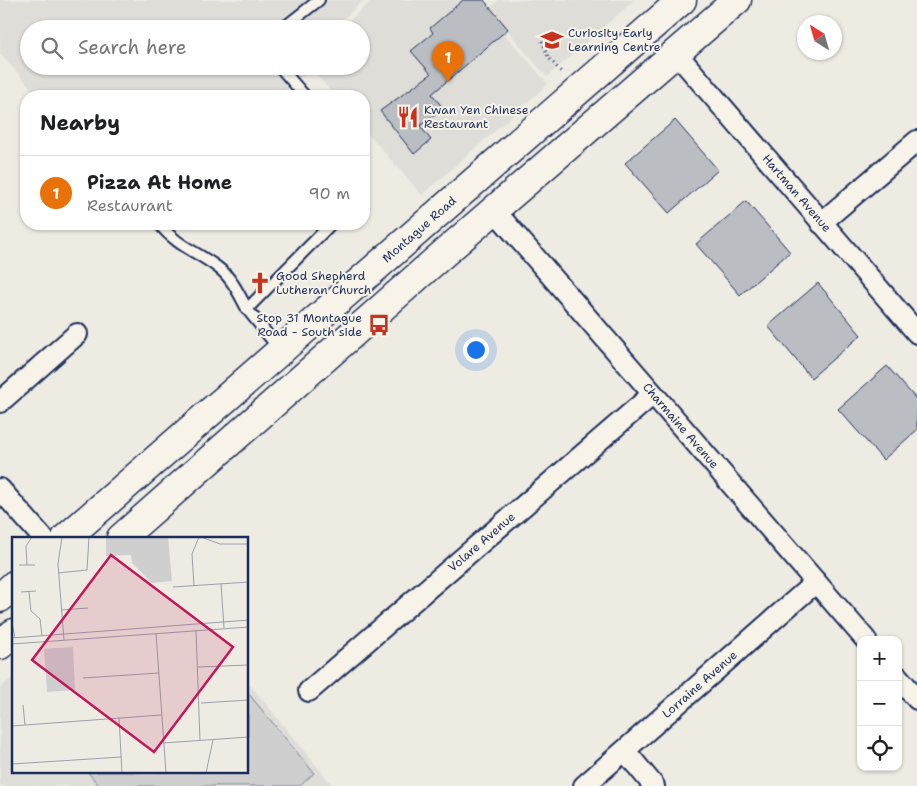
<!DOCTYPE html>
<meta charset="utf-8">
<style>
:root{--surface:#fff;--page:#f6f6f6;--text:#202124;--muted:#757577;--line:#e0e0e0;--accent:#c8321e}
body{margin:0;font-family:"Shantell Sans",sans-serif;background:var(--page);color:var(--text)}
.controls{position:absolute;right:15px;bottom:15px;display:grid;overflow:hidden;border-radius:10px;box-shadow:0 1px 4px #0004}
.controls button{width:45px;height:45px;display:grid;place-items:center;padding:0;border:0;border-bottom:1px solid var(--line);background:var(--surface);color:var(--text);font:25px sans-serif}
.compass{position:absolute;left:797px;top:15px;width:45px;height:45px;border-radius:50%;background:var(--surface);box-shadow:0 1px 4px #0004;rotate:323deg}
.you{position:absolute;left:475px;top:349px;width:18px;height:18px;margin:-12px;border:4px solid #fff;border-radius:50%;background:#1a73e8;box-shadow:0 0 0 8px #1a73e833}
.badge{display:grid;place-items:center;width:32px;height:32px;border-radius:50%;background:var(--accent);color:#fff;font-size:16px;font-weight:700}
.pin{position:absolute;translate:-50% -41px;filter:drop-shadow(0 1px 2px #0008)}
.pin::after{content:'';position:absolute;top:26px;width:18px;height:15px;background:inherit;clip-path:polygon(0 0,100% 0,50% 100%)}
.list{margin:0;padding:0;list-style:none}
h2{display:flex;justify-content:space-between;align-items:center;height:65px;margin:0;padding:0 20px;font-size:21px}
h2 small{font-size:16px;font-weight:400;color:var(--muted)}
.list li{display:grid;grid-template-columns:32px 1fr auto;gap:15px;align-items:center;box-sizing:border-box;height:75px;padding:0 20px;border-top:1px solid var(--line)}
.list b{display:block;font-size:19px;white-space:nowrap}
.list p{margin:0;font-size:16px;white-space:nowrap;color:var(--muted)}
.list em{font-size:16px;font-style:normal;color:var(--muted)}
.icon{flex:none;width:28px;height:28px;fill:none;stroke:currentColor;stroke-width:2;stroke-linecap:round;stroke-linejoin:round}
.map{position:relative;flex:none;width:917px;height:786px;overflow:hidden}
.search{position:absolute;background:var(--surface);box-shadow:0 1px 4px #0004;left:20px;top:20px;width:350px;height:55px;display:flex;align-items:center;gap:12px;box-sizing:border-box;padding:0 18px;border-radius:28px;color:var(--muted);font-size:19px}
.panel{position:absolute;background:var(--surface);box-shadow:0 1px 4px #0004;left:20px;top:90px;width:350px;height:140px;border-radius:20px}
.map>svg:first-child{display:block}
.built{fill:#deddd8}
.park{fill:#cfcfcf;stroke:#757f96}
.building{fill:#babdc2;stroke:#1b2f5e}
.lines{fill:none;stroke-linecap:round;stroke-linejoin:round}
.service-casing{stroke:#1b2f5e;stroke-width:14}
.minor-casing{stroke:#1b2f5e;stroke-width:24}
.secondary-casing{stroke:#1b2f5e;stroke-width:31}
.path{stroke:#1b2f5e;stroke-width:3;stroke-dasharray:1 4;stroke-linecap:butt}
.service{stroke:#f7f3e8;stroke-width:10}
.minor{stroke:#f7f3e8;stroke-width:20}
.secondary{stroke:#f7f3e8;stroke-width:28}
.labels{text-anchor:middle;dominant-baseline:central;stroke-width:4;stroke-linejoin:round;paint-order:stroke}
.poi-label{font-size:12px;fill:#1b2f5e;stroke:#f7f3e8;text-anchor:start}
.street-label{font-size:12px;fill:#1b2f5e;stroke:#f7f3e8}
.inset-road{fill:none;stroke:#9aa0ad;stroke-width:1}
.view{fill:#c2185b;fill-opacity:0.15;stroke:#c2185b;stroke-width:2.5}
.inset-edge{fill:none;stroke:#1b2f5e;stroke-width:2.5}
</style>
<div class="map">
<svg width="917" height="786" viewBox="0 0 917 786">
<rect width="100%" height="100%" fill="#eeebe2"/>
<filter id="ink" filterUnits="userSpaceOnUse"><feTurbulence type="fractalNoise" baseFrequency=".02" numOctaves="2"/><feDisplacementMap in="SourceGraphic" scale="10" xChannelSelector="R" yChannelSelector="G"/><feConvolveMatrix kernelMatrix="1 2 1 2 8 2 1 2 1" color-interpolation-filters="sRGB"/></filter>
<g filter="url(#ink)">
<g class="built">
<path d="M 0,0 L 364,0 L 332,29 L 29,29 L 29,66 L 302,66 L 307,72 L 278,96 L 38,96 L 0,53 Z"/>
<path d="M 372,0 L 475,0 L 548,84 L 422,195 L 364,129 L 364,96 L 335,96 L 309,66 L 361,66 L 361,29 L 340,29 Z"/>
<path d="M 499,0 L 634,0 L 547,77 L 489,9 Z"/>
<path d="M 14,676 L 14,772 L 248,772 L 248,682 L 333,786 L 0,786 L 0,688 Z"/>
</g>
<path class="park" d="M 248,693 L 314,773 L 300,786 L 99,786 L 88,772 L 248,772 Z"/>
<g class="building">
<path d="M 463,0 L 484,0 L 508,29 L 432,94 L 443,108 L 420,126 L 431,140 L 414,154 L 380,111 L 431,74 L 411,51 L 433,33 L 430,28 Z"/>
<path d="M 675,120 L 718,170 L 669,213 L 625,163 Z"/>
<path d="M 746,201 L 790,252 L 740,295 L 696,244 Z"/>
<path d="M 818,283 L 861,335 L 811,378 L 768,326 Z"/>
<path d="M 887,366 L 917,400 L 917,430 L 883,460 L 838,409 Z"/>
</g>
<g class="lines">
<g class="service-casing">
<g id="service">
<path d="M 282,29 L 319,0"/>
<path d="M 279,66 L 305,96"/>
<path d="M 159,224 C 179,248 199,252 221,270 C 233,280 240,296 247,309"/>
<path d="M 280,350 L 247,309 L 331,224"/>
</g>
</g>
<g class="minor-casing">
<g id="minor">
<path id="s1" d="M 676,53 L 917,333"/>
<path id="s2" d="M 495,211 L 866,640"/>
<path d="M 821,223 L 917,141"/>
<path d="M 0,402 L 77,334"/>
<path d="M 0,489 L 43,538"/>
<path d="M 898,677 L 917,699"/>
<path id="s3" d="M 309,691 L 653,394"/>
<path d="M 625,751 L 654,786"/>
<path id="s4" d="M 584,786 L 816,582"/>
</g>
</g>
<g class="secondary-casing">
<g id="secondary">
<path id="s5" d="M 66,538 L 682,0"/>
<path d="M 121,538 L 435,261 L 737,0"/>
<path d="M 0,598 L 14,585"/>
<path d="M 0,645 L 14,633"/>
</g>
</g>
<path class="path" d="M 542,41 L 548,57 L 562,73"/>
<use href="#service" class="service"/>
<use href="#minor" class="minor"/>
<use href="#secondary" class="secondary"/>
</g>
</g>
<defs>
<g id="school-bare" transform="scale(1.725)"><path d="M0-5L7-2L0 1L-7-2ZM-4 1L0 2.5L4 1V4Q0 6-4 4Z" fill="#c8321e" stroke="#f7f3e8" stroke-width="2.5" paint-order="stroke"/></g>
<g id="restaurant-bare" transform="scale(1.725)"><path d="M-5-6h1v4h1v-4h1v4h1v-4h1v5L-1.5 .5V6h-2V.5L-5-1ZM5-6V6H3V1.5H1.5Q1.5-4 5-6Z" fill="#c8321e" stroke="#f7f3e8" stroke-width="2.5" paint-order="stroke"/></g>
<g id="church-bare" transform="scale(1.725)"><path d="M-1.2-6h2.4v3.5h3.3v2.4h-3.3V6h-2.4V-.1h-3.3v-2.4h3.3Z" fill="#c8321e" stroke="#f7f3e8" stroke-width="2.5" paint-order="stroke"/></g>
<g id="bus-bare" transform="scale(1.725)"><path d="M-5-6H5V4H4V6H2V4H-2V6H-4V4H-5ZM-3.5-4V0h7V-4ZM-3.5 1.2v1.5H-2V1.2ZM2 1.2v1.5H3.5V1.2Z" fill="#c8321e" stroke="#f7f3e8" stroke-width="2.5" paint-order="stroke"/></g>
</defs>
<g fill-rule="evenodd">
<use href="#school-bare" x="552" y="40"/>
<use href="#restaurant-bare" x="408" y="117"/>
<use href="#church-bare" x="260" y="283"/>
<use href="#bus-bare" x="379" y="325"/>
</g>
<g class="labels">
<g class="poi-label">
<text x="568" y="33">Curiosity Early<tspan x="568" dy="14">Learning Centre</tspan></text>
<text x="424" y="110">Kwan Yen Chinese<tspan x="424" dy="14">Restaurant</tspan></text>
<text x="276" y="276">Good Shepherd<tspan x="276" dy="14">Lutheran Church</tspan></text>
<text x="362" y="318" text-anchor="end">Stop 31 Montague<tspan x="362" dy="14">Road - South side</tspan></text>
</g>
<g class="street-label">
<text stroke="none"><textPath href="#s1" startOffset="185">Hartman Avenue</textPath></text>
<text stroke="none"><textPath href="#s5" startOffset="469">Montague Road</textPath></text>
<text stroke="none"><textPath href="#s2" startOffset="284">Charmaine Avenue</textPath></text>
<text stroke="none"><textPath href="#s3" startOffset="228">Volare Avenue</textPath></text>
<text stroke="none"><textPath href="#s4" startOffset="154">Lorraine Avenue</textPath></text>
</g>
</g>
<g transform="translate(12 537)">
<rect width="236" height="236" fill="#eeebe2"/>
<path d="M 94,0 L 156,0 L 160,44 L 140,46 L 120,26 L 119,18 L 94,19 ZM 61,110 L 63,153 L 35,155 L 32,112 Z" fill="#cfcfcf"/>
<path class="inset-road" d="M 50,0 L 46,27 L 52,103M 189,0 L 208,7 L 237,7M 7,28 L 23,28M 15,28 L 14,9 L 20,0M 46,36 L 75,33 L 77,0M 209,47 L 212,91M 182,49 L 180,17 L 187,0M 161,50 L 237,45M 9,55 L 24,54M 17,55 L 19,74 L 28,82 L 30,99M 49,73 L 76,71M 0,86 L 3,101M 184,93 L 188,204M 144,96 L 154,236M 0,101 L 237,83M 0,107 L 237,90M 186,130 L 237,128M 71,141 L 147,136M 189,166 L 237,163M 11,168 L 13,188M 107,181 L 110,236M 0,189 L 149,178M 151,206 L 237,200M 0,227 L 109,220M 194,236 L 201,203"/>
<path class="view" d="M 99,18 L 221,110 L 142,215 L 20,123 Z"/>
<rect width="236" height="236" class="inset-edge"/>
</g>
</svg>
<div class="controls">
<button>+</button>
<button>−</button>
<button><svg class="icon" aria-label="locate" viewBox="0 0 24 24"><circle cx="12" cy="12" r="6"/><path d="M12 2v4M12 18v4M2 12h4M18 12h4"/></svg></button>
</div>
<svg class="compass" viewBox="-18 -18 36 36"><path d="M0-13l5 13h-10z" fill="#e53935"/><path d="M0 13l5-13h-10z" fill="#757577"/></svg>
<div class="you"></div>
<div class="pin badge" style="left:448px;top:82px;background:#e8710a">1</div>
<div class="search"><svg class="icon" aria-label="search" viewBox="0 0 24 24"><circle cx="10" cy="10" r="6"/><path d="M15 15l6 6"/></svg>Search here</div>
<section class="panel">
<h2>Nearby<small></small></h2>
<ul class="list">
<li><span class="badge" style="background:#e8710a">1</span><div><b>Pizza At Home</b><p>Restaurant</p></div><em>90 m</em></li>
</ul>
</section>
</div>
